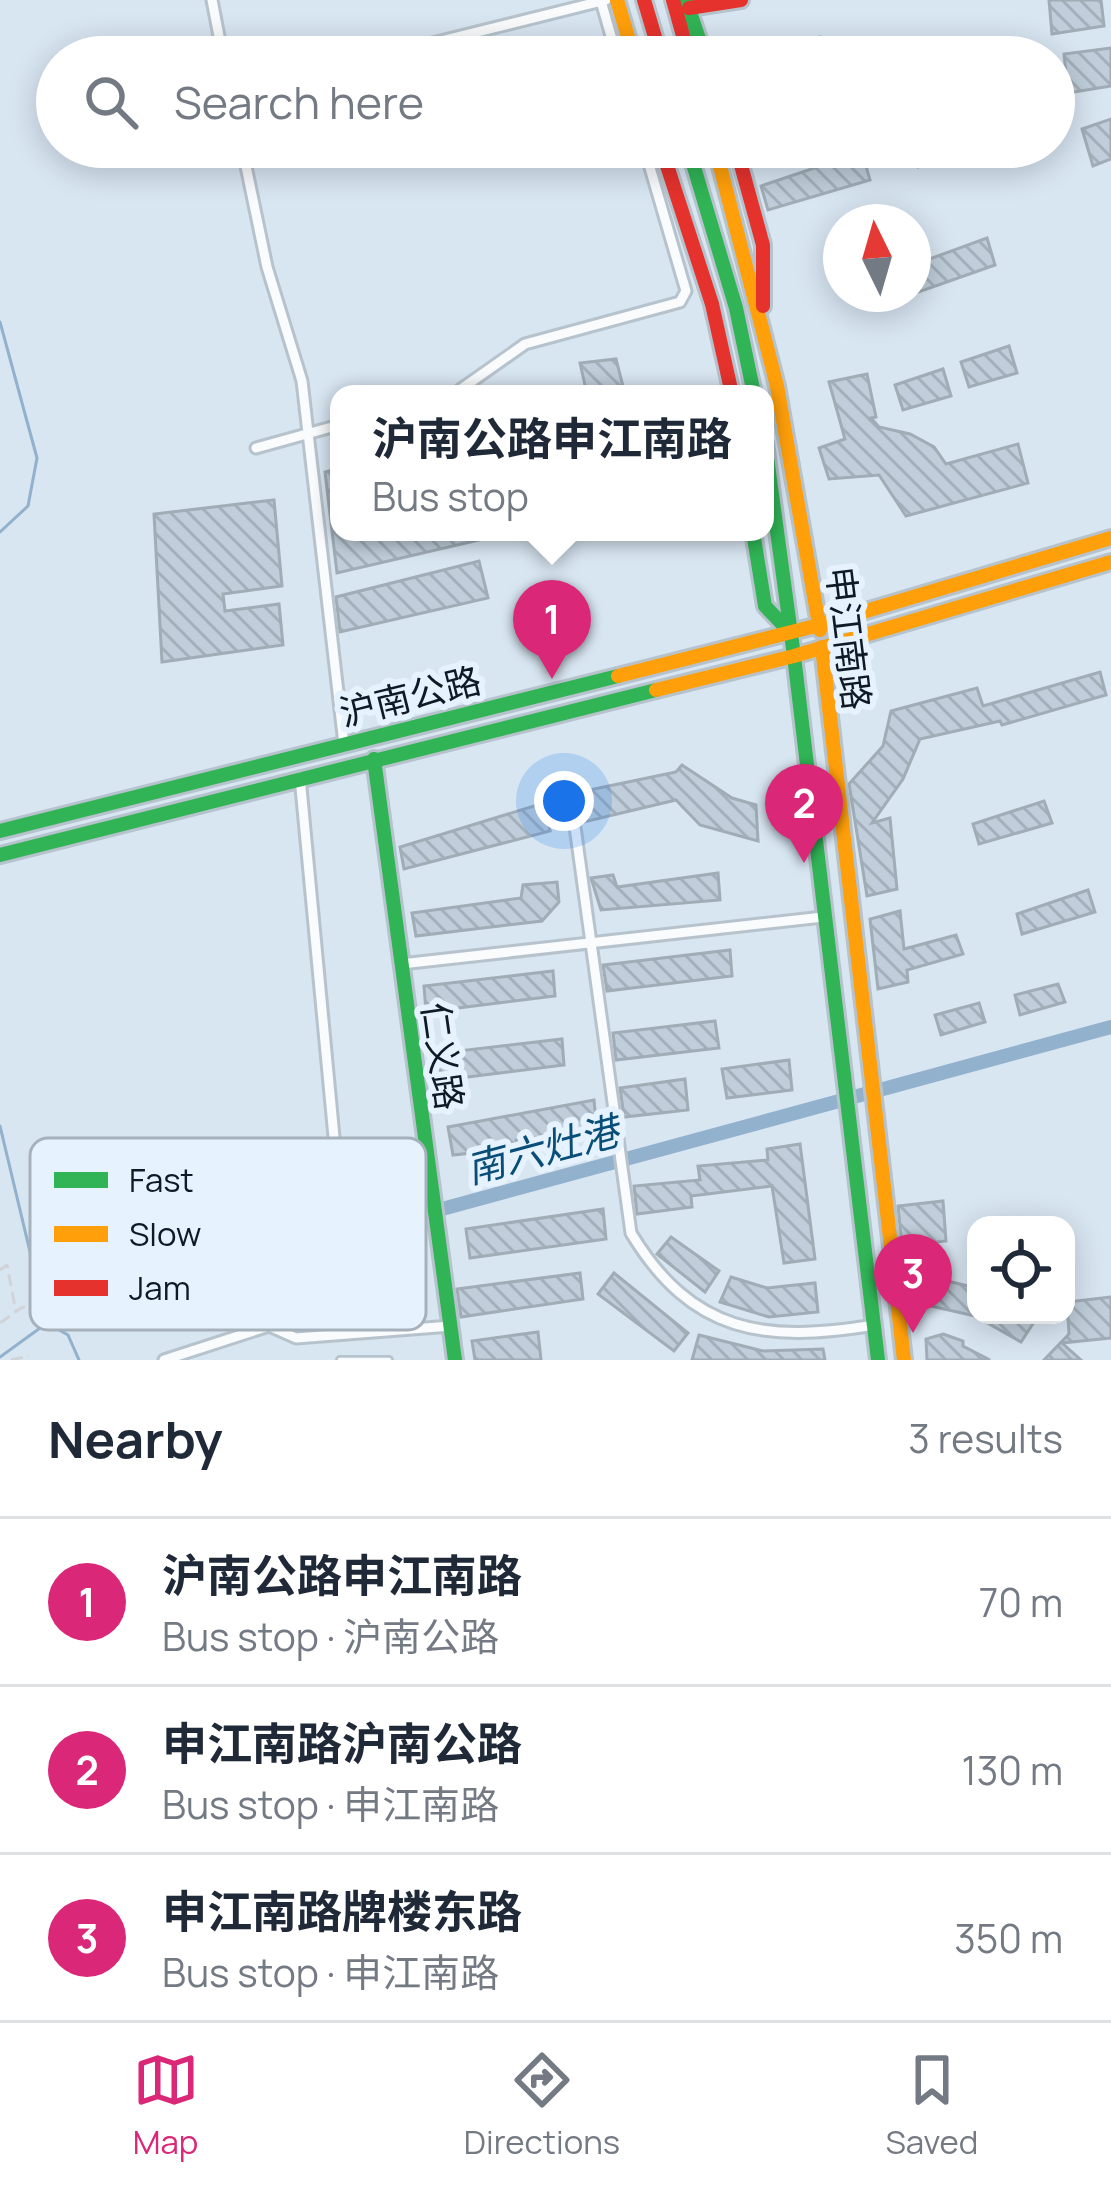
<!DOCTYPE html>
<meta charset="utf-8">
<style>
:root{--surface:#fff;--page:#f2f2f3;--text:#1f2937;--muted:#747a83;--line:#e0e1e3;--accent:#db2777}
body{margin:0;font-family:Manrope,"Noto Sans SC",sans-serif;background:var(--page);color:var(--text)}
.controls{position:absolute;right:36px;bottom:36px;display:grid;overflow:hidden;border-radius:24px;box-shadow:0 6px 30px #0003}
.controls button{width:108px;height:108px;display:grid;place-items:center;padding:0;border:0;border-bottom:3px solid var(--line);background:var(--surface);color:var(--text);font:60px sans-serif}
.compass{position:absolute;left:823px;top:204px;width:108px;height:108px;border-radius:50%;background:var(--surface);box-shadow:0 6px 30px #0003;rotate:355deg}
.you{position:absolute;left:564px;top:801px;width:42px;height:42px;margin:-30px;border:9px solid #fff;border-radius:50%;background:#1a73e8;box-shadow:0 0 0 18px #1a73e833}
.badge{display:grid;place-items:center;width:78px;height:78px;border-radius:50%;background:var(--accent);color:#fff;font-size:39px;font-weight:700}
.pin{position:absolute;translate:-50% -99px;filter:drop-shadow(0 3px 6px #0008)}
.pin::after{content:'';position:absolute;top:63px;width:42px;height:36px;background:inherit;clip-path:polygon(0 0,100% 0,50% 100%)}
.popup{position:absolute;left:330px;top:385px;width:444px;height:156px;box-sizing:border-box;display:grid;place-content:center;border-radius:24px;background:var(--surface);filter:drop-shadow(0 3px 9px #0005);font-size:39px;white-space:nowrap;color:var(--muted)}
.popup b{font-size:45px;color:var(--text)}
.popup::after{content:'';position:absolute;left:50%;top:100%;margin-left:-24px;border:24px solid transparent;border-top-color:var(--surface)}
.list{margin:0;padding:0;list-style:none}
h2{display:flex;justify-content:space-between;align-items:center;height:156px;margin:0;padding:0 48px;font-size:51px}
h2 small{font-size:39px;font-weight:400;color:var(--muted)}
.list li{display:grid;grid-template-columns:78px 1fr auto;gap:36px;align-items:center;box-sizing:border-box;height:168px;padding:0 48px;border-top:3px solid var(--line)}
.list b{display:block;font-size:45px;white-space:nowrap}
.list p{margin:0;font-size:39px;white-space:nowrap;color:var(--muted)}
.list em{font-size:39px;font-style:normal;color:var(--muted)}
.icon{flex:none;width:66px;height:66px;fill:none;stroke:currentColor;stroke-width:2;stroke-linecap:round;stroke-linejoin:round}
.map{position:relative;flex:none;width:1111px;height:1360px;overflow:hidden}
.search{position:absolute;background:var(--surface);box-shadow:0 6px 30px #0003;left:36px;right:36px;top:36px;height:132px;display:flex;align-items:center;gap:30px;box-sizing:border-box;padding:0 42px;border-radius:66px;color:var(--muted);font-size:45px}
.sheet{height:660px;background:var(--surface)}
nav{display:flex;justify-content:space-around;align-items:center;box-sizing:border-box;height:168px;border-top:3px solid var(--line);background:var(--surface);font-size:33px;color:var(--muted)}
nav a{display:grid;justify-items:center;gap:6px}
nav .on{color:var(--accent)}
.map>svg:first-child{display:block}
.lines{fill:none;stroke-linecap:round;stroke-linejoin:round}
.stream{stroke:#91b1cc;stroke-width:3}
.canal{stroke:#91b1cc;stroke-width:14}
.building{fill:url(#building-back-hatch);stroke:#a0acb6;stroke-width:3}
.lane-casing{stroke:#b7c3cc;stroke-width:10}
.street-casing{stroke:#b7c3cc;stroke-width:15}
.fast-casing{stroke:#b7c3cc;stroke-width:20}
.slow-casing{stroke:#b7c3cc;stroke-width:20}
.jam-casing{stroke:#b7c3cc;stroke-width:20}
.path{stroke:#d0d3d7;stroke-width:3;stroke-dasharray:12 6;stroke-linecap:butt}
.lane{stroke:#f9fbfd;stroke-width:4.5}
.street{stroke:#f9fbfd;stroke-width:9}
.fast{stroke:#30b455;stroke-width:14}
.slow{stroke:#ff9f0a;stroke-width:14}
.jam{stroke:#e5322d;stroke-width:14}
.labels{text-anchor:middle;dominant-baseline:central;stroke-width:12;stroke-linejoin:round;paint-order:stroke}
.street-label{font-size:36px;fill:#0f1a24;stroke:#e6f2fd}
.water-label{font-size:39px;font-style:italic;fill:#084e79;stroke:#e6f2fd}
.key{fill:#e6f2fd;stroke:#a6b1bc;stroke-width:3}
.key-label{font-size:33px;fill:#0f1a24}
</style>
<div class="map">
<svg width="1111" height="1360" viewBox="0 0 1111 1360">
<defs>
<pattern id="building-back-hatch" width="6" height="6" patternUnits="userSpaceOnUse" patternTransform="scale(3)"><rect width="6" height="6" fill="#bfceda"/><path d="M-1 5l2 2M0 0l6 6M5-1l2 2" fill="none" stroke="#a3b0bb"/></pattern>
</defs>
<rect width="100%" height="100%" fill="#d8e6f2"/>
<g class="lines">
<g class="stream">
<path d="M 0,322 L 37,458 L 28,506 L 0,532"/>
<path d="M 0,1126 L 47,1323 L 68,1335 L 79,1360"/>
<path d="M 0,1357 L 47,1323"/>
</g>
<path class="canal" d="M 47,1323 L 376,1227 L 1111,1027"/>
</g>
<g class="building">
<path d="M 1049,0 L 1101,0 L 1104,26 L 1052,34 Z"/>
<path d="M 820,37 L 824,57 L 772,57 L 770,48 Z"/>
<path d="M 932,40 L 933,57 L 883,57 L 882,48 Z"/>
<path d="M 1111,48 L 1111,86 L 1068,93 L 1064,54 Z"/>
<path d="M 1111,119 L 1111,159 L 1093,166 L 1082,129 Z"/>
<path d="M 911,147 L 980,147 L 981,150 L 918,167 Z"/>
<path d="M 862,152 L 870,180 L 768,210 L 761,186 Z"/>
<path d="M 987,238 L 995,265 L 913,294 L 913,265 Z"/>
<path d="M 1009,346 L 1017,373 L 969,387 L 961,362 Z"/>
<path d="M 616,359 L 625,394 L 587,394 L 580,363 Z"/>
<path d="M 943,369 L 951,396 L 903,410 L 895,385 Z"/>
<path d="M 867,374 L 876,417 L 871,418 L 879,427 L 910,434 L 934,447 L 946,464 L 1018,444 L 1028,483 L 906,516 L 879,475 L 829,479 L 819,448 L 845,439 L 829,382 Z"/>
<path d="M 339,468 L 339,532 L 496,536 L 337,573 L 325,472 Z"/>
<path d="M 274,500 L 282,586 L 223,594 L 225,611 L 279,604 L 283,645 L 162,662 L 154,514 Z"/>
<path d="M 479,561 L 488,598 L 340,632 L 336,597 Z"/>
<path d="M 1100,672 L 1106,695 L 1002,725 L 1000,721 L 920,739 L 903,779 L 872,823 L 890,818 L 897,889 L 867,896 L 849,784 L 883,746 L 891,711 L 977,688 L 983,706 Z"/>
<path d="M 682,765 L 732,798 L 756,805 L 758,841 L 700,825 L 676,800 L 584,822 L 580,792 L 676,772 Z"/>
<path d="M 1044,801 L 1052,823 L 979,844 L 973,824 Z"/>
<path d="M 544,803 L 550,831 L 404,869 L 400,847 Z"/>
<path d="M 718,873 L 720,900 L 601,910 L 591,878 L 613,875 L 617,887 Z"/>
<path d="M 557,882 L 559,902 L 542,921 L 416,936 L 412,913 L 521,898 L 523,885 Z"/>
<path d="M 1088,890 L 1095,912 L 1022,934 L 1017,914 Z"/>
<path d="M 900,911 L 904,949 L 956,935 L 963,954 L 907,970 L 908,982 L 878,989 L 870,919 Z"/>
<path d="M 730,950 L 732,976 L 607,991 L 603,965 Z"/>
<path d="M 553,971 L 555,996 L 426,1012 L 424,986 Z"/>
<path d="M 1058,984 L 1065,1002 L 1020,1015 L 1015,995 Z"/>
<path d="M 979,1003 L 985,1022 L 941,1035 L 935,1015 Z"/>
<path d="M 715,1021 L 719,1048 L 616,1060 L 613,1033 Z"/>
<path d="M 562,1039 L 564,1065 L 435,1081 L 433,1054 Z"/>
<path d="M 789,1060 L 792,1090 L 727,1098 L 722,1069 Z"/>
<path d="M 685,1079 L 688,1110 L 624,1117 L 620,1088 Z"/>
<path d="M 594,1100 L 597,1131 L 516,1140 L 517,1148 L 453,1155 L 448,1127 Z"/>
<path d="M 800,1144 L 815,1259 L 784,1263 L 772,1186 L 691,1196 L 692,1207 L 637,1214 L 634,1186 L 700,1180 L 698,1166 L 768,1160 L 767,1149 Z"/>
<path d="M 943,1201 L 946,1241 L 902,1246 L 898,1206 Z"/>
<path d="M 603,1209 L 606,1239 L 470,1258 L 466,1229 Z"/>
<path d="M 671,1237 L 719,1271 L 705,1292 L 657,1254 Z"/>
<path d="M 580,1273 L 583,1299 L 461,1317 L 457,1289 Z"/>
<path d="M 614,1273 L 688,1333 L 674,1351 L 598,1294 Z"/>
<path d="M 919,1274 L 976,1288 L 976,1315 L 1025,1315 L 1034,1322 L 1021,1342 L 975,1316 L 922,1304 Z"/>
<path d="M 731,1277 L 767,1288 L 815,1283 L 818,1312 L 769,1317 L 720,1302 Z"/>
<path d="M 1111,1297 L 1111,1338 L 1062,1343 L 1081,1360 L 1044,1360 L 1069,1334 L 1067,1302 Z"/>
<path d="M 538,1332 L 541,1360 L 475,1360 L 472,1341 Z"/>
<path d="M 943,1334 L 963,1341 L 963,1346 L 990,1360 L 927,1360 L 926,1339 Z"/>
<path d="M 699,1335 L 763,1351 L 823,1349 L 825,1360 L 692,1360 Z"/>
</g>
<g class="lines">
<g class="lane-casing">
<path id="lane" d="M 340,1360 L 389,1360"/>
</g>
<g class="street-casing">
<g id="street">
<path d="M 212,0 L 223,57"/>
<path d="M 601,1 L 617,57"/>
<path d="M 376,57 L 606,0"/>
<path d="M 242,147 L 267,267 L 302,381 L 344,744"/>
<path d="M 454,394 L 525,344 L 680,302 L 686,291 L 644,147"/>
<path d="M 256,448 L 339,425"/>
<path d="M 572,805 L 631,1233 C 692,1334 765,1343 874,1325"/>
<path d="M 401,964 L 823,917"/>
<path d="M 75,1290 L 259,1243 L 341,1211 L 300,777"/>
<path d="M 164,1360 L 269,1326 L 296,1338 L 451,1326"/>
</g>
</g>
<g class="fast-casing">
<g id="fast">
<path d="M 686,0 L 705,57"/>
<path d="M 688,147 L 736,308 L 754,394"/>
<path d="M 765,443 L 794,656"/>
<path d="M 753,532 L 765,606 L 789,631"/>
<path d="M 794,656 L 878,1360"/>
<path d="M 374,759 L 455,1360"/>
<path d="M 0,831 L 618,676"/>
<path d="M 0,855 L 656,690"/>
</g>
</g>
<g class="slow-casing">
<g id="slow">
<path d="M 617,0 L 634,57"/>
<path d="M 715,147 L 777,386 L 820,630"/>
<path d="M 822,647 L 904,1360"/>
<path d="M 618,676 L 819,625 L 1111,538"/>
<path d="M 656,690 L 794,656 L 1111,562"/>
</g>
</g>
<g class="jam-casing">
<g id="jam">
<path d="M 644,0 L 661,57"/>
<path d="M 673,0 L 689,57"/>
<path d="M 689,8 L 741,0"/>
<path d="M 661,147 L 712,304 L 732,394"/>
<path d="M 736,147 L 763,245 L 763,306"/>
</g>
</g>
<g class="path">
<path d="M 0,1270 L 7,1265 L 16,1312"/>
<path d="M 77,1299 L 84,1326 L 148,1307"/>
<path d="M 0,1323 L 21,1308 L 63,1293"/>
<path d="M 11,1360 L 29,1356"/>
</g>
<use href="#lane" class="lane"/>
<use href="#street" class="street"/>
<use href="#fast" class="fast"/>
<use href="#slow" class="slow"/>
<use href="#jam" class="jam"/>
</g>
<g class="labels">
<g class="street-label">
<text transform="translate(849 638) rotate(83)">申江南路</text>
<text transform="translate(410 696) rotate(-14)">沪南公路</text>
<text transform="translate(443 1056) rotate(82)">仁义路</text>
</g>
<g class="water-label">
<text transform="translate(542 1149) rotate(-15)">南六灶港</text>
</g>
</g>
<rect x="30" y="1138" width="396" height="192" rx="18" class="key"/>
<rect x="54" y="1172" width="54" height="16" fill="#30b455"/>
<rect x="54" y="1226" width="54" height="16" fill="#ff9f0a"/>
<rect x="54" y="1280" width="54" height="16" fill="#e5322d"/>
<g class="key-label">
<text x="129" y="1192">Fast</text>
<text x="129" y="1246">Slow</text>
<text x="129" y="1300">Jam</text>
</g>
</svg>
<div class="controls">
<button><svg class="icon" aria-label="locate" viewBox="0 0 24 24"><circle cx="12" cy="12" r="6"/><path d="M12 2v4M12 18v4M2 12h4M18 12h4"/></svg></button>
</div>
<svg class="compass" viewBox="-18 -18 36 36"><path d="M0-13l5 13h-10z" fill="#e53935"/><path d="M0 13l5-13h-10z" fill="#747a83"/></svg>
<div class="you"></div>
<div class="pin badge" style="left:552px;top:679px">1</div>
<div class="popup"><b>沪南公路申江南路</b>Bus stop</div>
<div class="pin badge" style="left:804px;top:863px">2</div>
<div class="pin badge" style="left:913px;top:1333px">3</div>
<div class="search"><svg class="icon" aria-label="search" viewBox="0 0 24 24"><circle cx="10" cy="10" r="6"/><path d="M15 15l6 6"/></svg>Search here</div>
</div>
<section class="sheet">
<h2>Nearby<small>3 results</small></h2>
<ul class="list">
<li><span class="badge">1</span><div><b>沪南公路申江南路</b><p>Bus stop · 沪南公路</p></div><em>70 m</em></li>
<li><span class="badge">2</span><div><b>申江南路沪南公路</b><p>Bus stop · 申江南路</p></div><em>130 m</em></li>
<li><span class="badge">3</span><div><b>申江南路牌楼东路</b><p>Bus stop · 申江南路</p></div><em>350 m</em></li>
</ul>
</section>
<nav>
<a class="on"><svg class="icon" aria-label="map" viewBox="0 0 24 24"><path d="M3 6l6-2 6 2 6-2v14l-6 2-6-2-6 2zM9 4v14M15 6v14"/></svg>Map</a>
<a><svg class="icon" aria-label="directions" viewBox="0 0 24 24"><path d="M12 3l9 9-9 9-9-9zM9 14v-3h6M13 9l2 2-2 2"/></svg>Directions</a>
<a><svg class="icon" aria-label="saved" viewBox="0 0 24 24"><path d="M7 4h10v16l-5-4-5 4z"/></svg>Saved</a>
</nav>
